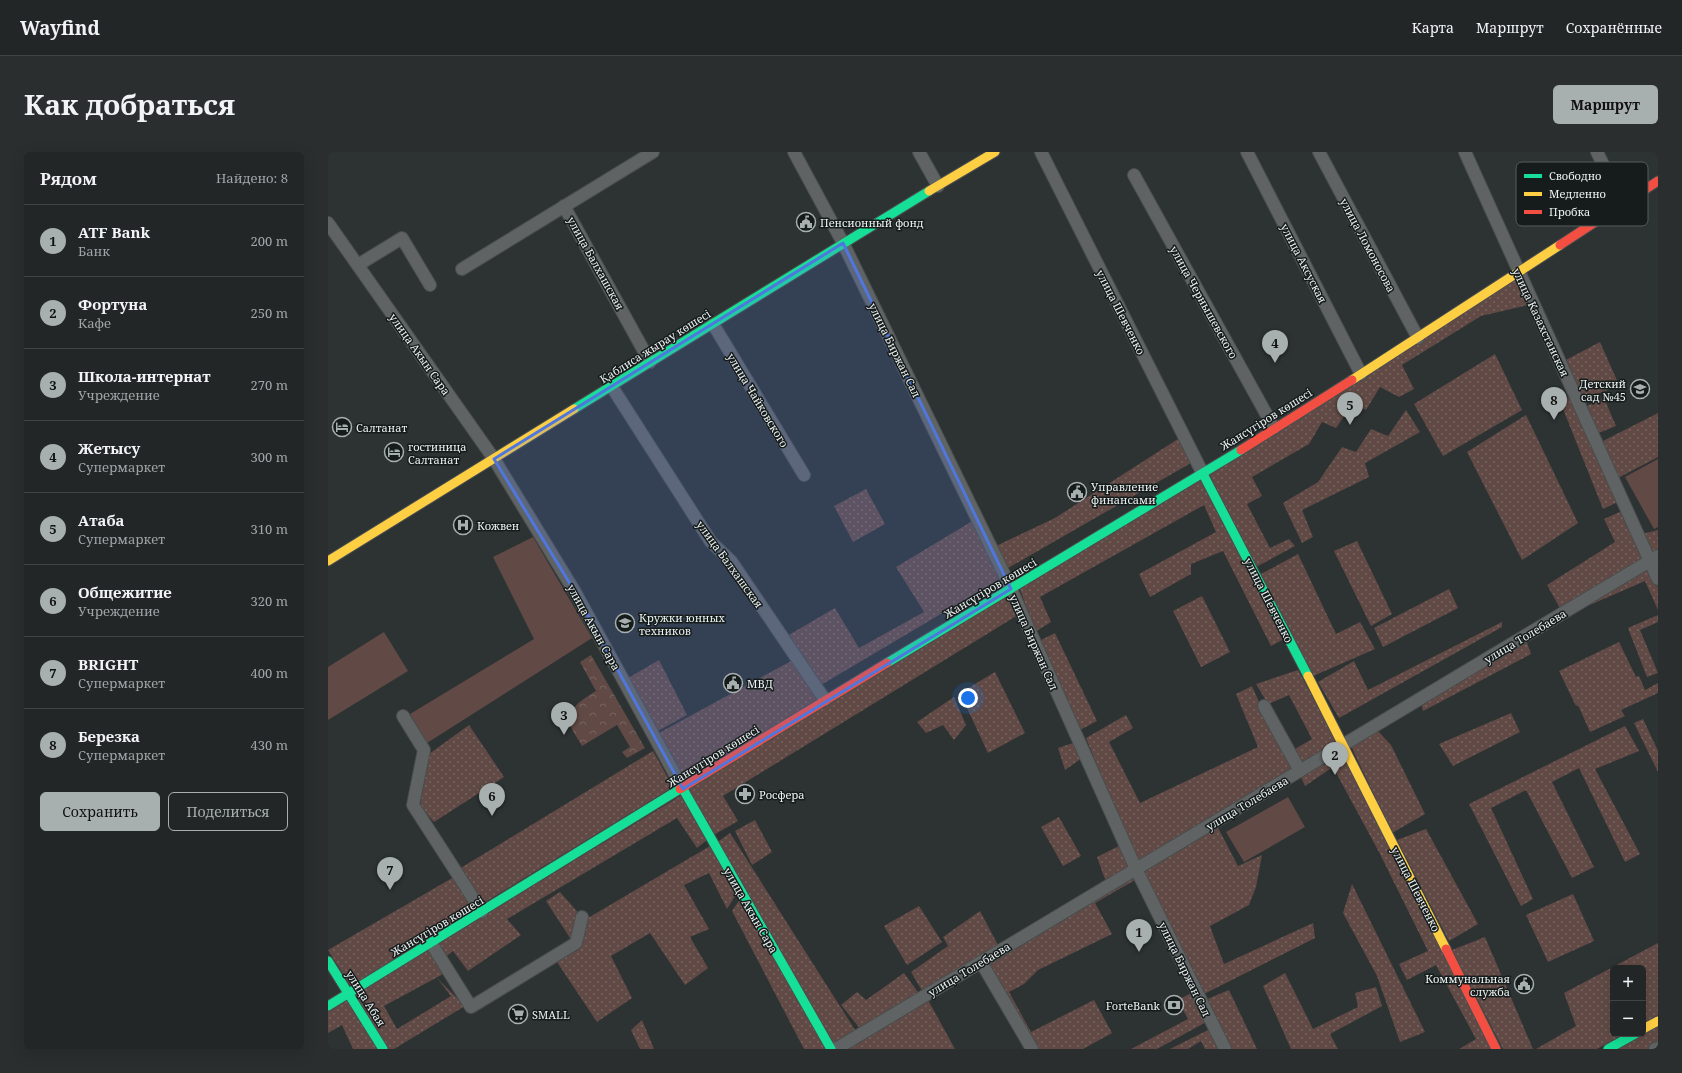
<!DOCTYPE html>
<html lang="ru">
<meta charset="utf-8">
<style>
:root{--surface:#222626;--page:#2a2e2e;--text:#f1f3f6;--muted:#a2a5a7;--line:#3f4343;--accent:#a8afaf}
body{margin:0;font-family:"Noto Serif",serif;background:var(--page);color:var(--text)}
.controls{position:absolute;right:12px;bottom:12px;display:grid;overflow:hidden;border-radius:6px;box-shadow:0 4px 16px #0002}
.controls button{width:36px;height:36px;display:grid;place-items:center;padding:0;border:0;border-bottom:1px solid var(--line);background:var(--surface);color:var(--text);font:20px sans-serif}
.you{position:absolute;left:640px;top:546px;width:14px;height:14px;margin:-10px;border:3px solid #fff;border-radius:50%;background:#1a73e8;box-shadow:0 0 0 6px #1a73e833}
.badge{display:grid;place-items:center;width:26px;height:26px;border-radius:50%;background:var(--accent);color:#111;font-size:13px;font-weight:700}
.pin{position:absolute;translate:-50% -33px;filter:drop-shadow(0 1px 2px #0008)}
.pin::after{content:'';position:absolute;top:21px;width:14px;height:12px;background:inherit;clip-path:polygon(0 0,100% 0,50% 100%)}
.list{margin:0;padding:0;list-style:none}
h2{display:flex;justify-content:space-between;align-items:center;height:52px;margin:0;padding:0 16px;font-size:17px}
h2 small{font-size:13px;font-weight:400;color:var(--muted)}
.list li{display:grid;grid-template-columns:26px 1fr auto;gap:12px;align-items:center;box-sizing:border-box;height:72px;padding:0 16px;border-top:1px solid var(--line)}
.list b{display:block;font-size:15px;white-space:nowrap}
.list p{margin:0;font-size:13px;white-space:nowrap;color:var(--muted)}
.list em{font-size:13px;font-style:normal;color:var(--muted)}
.actions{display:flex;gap:8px;padding:12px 16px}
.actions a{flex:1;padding:9px 0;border:1px solid var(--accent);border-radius:6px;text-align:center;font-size:14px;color:var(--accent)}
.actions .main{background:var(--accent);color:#111}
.map{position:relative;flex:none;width:1330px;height:897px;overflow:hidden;border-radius:6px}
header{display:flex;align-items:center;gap:24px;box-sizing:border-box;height:56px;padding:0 20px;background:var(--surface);border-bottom:1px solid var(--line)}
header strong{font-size:19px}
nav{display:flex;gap:22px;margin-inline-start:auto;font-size:14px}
.intro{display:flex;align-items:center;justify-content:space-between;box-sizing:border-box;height:96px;padding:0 24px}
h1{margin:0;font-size:28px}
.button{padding:10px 18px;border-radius:6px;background:var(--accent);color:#111;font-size:14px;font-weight:700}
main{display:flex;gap:24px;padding:0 24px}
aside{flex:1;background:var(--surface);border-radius:6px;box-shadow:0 4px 16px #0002}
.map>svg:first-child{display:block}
.grass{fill:url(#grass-dots)}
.forest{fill:url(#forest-crowns)}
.pitch{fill:#614a45}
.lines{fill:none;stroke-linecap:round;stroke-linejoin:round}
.street-casing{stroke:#494d4e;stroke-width:14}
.fast-casing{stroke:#494d4e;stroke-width:11}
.slow-casing{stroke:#494d4e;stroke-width:11}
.jam-casing{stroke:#494d4e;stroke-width:11}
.street{stroke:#5f6363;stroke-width:12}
.fast{stroke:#16e098;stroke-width:9}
.slow{stroke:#ffcf43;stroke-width:9}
.jam{stroke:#f24e42;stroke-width:9}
.marked{fill:#5077de;fill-opacity:0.2;stroke:#5077de;stroke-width:3;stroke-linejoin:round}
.labels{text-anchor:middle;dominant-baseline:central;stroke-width:3;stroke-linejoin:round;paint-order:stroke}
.poi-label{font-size:11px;fill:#ebf2f2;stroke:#161b1b;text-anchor:start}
.street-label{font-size:11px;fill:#ebf2f2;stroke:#161b1b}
.key{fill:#161b1b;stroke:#565c5c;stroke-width:1}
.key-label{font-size:11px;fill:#ebf2f2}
</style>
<header>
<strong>Wayfind</strong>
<nav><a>Карта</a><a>Маршрут</a><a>Сохранённые</a></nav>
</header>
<div class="intro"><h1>Как добраться</h1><a class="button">Маршрут</a></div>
<main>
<aside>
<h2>Рядом<small>Найдено: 8</small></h2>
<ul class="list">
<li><span class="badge">1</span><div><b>ATF Bank</b><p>Банк</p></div><em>200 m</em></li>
<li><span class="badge">2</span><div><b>Фортуна</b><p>Кафе</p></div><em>250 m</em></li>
<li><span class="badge">3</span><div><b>Школа-интернат</b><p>Учреждение</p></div><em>270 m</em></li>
<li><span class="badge">4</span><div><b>Жетысу</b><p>Супермаркет</p></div><em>300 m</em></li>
<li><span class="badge">5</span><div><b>Атаба</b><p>Супермаркет</p></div><em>310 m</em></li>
<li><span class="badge">6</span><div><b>Общежитие</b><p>Учреждение</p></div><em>320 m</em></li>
<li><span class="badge">7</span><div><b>BRIGHT</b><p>Супермаркет</p></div><em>400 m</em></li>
<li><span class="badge">8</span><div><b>Березка</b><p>Супермаркет</p></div><em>430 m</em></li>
</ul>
<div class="actions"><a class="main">Сохранить</a><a>Поделиться</a></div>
</aside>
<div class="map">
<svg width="1330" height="897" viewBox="0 0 1330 897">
<defs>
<pattern id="grass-dots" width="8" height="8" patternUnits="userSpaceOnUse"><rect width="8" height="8" fill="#614a45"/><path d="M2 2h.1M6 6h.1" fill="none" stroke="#786560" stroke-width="1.8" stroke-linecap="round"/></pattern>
<pattern id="forest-crowns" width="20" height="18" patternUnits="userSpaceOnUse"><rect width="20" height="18" fill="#614a45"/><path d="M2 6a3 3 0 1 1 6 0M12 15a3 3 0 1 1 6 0" fill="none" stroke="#786560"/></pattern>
</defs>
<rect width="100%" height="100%" fill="#2d3233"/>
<g class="grass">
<path d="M 1189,126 L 1200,153 L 1153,164 L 1074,213 L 1086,237 L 1071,245 L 1052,235 L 1038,258 L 1025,251 L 1008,276 L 994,270 L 981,292 L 924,325 L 934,344 L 919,352 L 942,396 L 961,387 L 967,394 L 928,415 L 881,322 Z"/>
<path d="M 1272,190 L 1291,233 L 1253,249 L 1236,209 Z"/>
<path d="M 1167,202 L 1194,258 L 1115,304 L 1086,252 Z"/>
<path d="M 1243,245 L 1292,349 L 1275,357 L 1231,247 Z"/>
<path d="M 1276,246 L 1288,274 L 1268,282 L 1257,255 Z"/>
<path d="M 1078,258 L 1092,280 L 1037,311 L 1041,325 L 974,358 L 985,385 L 974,391 L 955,351 L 990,330 L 1014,295 L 1028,300 L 1043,277 L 1060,284 Z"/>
<path d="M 1330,261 L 1330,305 L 1290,326 L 1273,290 Z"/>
<path d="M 1198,263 L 1250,371 L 1194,408 L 1139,300 Z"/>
<path d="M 850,287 L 863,311 L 680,416 L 668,394 L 727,366 Z"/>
<path d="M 873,328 L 956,487 L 943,494 L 895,399 L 863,412 L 863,422 L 822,445 L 811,422 L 888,380 L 876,353 L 712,445 L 723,470 L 707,480 L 692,437 Z"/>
<path d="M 538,337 L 557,372 L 525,390 L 506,354 Z"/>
<path d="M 1294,359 L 1315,407 L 1233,458 L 1219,433 L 1287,390 L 1276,367 Z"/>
<path d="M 646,368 L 677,424 L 493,533 L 459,484 L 507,456 L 531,496 L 596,460 L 568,415 Z"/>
<path d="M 1330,378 L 1330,399 L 1323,403 L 1314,382 Z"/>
<path d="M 1029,389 L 1064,462 L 1043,474 L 1006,399 Z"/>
<path d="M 970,402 L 1008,482 L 1032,470 L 1047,497 L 983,525 L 933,422 Z"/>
<path d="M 1321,414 L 1330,436 L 1330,458 L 1317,429 L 1241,462 Z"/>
<path d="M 1121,437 L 1130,456 L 1055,495 L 1046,476 Z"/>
<path d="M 680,442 L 690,463 L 395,644 L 410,669 L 384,684 L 358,639 Z"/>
<path d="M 874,444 L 902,500 L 873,515 L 845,459 Z"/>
<path d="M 1330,463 L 1330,470 L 1312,478 L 1330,521 L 1319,525 L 1300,476 Z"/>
<path d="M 1174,470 L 1174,475 L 1011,566 L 990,530 L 1026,509 L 1040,538 Z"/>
<path d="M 727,481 L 769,569 L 750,579 L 711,489 Z"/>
<path d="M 1198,488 L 1203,502 L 1095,559 L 1093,551 Z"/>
<path d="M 1291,490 L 1308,525 L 1311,524 L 1317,538 L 1330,531 L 1330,541 L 1293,558 L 1297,564 L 1262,580 L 1250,553 L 1248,554 L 1231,519 Z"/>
<path d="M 331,508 L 359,563 L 328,580 L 300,526 Z"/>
<path d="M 465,508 L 492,548 L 355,632 L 329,582 Z"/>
<path d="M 970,518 L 1008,588 L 973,613 L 967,597 L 984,587 L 961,543 L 940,552 L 928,532 Z"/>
<path d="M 667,520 L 697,581 L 660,601 L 632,541 Z"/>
<path d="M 924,534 L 939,568 L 966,618 L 809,712 L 758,586 L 798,563 L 805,576 L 781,590 L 812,651 L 930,595 L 908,542 Z"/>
<path d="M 626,545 L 638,573 L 626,588 L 615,573 L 598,581 L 589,570 Z"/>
<path d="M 1183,561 L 1192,580 L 1125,614 L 1111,592 Z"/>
<path d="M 1315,567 L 1330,599 L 1330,620 L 1306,571 Z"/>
<path d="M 141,573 L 176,625 L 106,670 L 92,654 L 101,602 Z"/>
<path d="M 1297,574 L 1311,599 L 1267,617 L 1312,702 L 1297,710 L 1251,616 L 1224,630 L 1266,715 L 1244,726 L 1198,638 L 1163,656 L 1205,747 L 1193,754 L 1141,652 Z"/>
<path d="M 1049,578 L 1063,593 L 1097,662 L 1064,681 L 1023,594 Z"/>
<path d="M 748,590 L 754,606 L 737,618 L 730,596 Z"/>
<path d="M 1015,598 L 1163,897 L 1131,897 L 1148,887 L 1108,813 L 1079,828 L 1071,812 L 1100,799 L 1052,702 L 1005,615 L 977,634 L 972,623 Z"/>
<path d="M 325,599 L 345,635 L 154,752 L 131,717 Z"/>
<path d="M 354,643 L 379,688 L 369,696 L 349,666 L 179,767 L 193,783 L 140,819 L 125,799 L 110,811 L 117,821 L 56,854 L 69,877 L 123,844 L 109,826 L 137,854 L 66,897 L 60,897 L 26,843 Z"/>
<path d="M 731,665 L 753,704 L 735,714 L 713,675 Z"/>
<path d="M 427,668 L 444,700 L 424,713 L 407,679 Z"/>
<path d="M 887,670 L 910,714 L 934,703 L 928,735 L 921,753 L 882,774 L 896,812 L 985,771 L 987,786 L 874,843 L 815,717 Z"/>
<path d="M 1098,677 L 1150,772 L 1121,789 L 1069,688 Z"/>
<path d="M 402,681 L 529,881 L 507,895 L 388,691 Z"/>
<path d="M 793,693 L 803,717 L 778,730 L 769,705 Z"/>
<path d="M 382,694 L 409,741 L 399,757 L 381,721 L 356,733 L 381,777 L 362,785 L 380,816 L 357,833 L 322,781 L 283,804 L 304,846 L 269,870 L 229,810 L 250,798 L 260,766 Z"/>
<path d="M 805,721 L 807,728 L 767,751 L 784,782 L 710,818 L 696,832 L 681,840 L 703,880 L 766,848 L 784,881 L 755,897 L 705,897 L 656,811 Z"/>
<path d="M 126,725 L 148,759 L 23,835 L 0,798 Z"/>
<path d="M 1024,732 L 1097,880 L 1072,890 L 1049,824 L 1015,761 Z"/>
<path d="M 232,740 L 254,765 L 244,789 L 218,749 Z"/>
<path d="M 1245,742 L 1266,789 L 1220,810 L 1198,763 Z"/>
<path d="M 412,747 L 498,897 L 476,897 L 404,759 Z"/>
<path d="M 591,754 L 614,790 L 579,813 L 556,774 Z"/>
<path d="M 652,759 L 671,795 L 596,842 L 583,820 L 620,794 L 615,785 Z"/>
<path d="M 1157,785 L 1205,897 L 1175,897 L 1124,798 Z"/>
<path d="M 1330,791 L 1330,863 L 1315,871 L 1315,816 L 1285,816 L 1285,882 L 1296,882 L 1269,897 L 1208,897 L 1248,874 L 1236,841 Z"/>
<path d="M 576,821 L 592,843 L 534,879 L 513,853 L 529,840 L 538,848 Z"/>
<path d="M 957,821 L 985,877 L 1030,855 L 1027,841 L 1048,835 L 1054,854 L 1002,882 L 1010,897 L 963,897 L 935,834 Z"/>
<path d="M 901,838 L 929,897 L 902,897 L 877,848 Z"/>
<path d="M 865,840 L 880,869 L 829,897 L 803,897 L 860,867 L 850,848 Z"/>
<path d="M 20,846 L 50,897 L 25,897 L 14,873 L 0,881 L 0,857 Z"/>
<path d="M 600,848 L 627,897 L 515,897 Z"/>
<path d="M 314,868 L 326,897 L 312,897 L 303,878 Z"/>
<path d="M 1330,872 L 1330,892 L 1322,897 L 1286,897 Z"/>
<path d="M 882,877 L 892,897 L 877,897 L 873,889 L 860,897 L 842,897 Z"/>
</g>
<path class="forest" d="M 263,503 L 317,596 L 299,606 L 294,600 L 302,595 L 289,573 L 254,594 C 251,588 246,582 243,575 C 235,558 257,546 268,539 L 252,510 Z"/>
<g class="pitch">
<path d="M 1330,307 L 1330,375 L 1326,377 L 1297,325 Z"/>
<path d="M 205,385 L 264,486 L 99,591 L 82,562 L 206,487 L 165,405 Z"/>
<path d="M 56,480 L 80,519 L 0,568 L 0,515 Z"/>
<path d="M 960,645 L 977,675 L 916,710 L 898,680 Z"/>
</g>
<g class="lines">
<g class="street-casing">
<g id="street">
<path d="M 466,0 L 515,91 L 679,428 L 808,717 L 897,897"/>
<path d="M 591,0 L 610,34"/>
<path d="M 713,0 L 875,322"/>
<path d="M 919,0 L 1033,222"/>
<path d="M 991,0 L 1090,186"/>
<path d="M 1137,0 L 1330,427"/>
<path d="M 1269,0 L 1294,52"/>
<path d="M 806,23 L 946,276"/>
<path d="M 236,54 L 322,210"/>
<path d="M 0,71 L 166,307 L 247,440 L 355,637"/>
<path d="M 30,113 L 74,86 L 102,133"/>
<path d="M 134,117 L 325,0"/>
<path d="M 385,172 L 476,323"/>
<path d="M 284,235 L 383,390 L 403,409 L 497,548"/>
<path d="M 936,554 L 972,619"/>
<path d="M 75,564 L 96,598 L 85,653 L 154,760"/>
<path d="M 103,791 L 143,855 L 248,791 L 254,765"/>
<path d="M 653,810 L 704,897"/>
<path d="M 508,897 L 1330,404"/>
<path d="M 1327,897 L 1330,896"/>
</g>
</g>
<g class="fast-casing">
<g id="fast">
<path d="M 246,257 L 601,39"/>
<path d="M 875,322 L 980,524"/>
<path d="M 559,511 L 913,298"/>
<path d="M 355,637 L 503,897"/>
<path d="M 0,809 L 55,897"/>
<path d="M 0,854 L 352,637"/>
<path d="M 1280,897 L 1307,882"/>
</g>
</g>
<g class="slow-casing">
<g id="slow">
<path d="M 601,39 L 667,0"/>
<path d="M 1024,228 L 1232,93"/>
<path d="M 0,409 L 246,257"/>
<path d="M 980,524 L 1118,797"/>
<path d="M 1315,877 L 1330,869"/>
</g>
</g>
<g class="jam-casing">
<g id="jam">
<path d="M 1232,93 L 1330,29"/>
<path d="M 913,298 L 1024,228"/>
<path d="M 352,637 L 559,511"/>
<path d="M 1118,797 L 1168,897"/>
</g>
</g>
<use href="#street" class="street"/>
<use href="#fast" class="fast"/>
<use href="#slow" class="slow"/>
<use href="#jam" class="jam"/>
</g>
<path class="marked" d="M 515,91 L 683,437 L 355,637 L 247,440 L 166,307 Z"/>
<defs>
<g id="civic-ring" transform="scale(1)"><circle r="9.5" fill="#161b1b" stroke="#a8afaf" stroke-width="1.5"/><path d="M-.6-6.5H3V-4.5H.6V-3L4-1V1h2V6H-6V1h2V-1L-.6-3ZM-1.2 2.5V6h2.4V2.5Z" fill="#a8afaf"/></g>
<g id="school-ring" transform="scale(1)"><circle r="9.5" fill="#161b1b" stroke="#a8afaf" stroke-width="1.5"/><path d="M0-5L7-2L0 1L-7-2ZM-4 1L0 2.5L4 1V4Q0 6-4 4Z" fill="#a8afaf"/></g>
<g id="hotel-ring" transform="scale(1)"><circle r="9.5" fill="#161b1b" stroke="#a8afaf" stroke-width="1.5"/><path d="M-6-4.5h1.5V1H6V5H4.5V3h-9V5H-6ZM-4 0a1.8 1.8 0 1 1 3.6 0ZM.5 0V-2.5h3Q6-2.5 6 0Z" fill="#a8afaf"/></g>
<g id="hospital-ring" transform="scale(1)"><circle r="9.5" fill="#161b1b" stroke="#a8afaf" stroke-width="1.5"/><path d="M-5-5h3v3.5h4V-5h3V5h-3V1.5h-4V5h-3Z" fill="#a8afaf"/></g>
<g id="pharmacy-ring" transform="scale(1)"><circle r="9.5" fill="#161b1b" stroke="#a8afaf" stroke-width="1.5"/><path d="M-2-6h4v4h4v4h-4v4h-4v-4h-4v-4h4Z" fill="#a8afaf"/></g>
<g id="bank-ring" transform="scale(1)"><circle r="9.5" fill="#161b1b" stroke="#a8afaf" stroke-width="1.5"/><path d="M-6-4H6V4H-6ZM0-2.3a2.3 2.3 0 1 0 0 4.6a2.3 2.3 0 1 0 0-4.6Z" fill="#a8afaf"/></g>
<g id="supermarket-ring" transform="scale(1)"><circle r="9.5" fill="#161b1b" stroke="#a8afaf" stroke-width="1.5"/><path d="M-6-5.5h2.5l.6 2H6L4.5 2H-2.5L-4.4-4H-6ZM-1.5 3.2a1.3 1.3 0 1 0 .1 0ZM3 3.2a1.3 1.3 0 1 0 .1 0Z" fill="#a8afaf"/></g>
</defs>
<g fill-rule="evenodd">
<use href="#civic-ring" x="478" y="70"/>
<use href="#school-ring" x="1312" y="237"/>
<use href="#hotel-ring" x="14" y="275"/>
<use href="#hotel-ring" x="66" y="300"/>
<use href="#civic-ring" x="749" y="340"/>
<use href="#hospital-ring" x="135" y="373"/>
<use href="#school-ring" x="297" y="471"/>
<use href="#civic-ring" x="405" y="531"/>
<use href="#pharmacy-ring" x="417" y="642"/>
<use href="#civic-ring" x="1196" y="832"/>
<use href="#bank-ring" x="846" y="853"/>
<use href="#supermarket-ring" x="190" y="862"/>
</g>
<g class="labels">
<g class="poi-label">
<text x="492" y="70">Пенсионный фонд</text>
<text x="1298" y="231" text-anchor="end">Детский<tspan x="1298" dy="13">сад №45</tspan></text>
<text x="28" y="275">Салтанат</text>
<text x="80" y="294">гостиница<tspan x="80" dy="13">Салтанат</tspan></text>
<text x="763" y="334">Управление<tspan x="763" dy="13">финансами</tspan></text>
<text x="149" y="373">Кожвен</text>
<text x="311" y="465">Кружки юнных<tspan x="311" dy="13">техников</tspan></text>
<text x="419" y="531">МВД</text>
<text x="431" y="642">Росфера</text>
<text x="1182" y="826" text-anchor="end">Коммунальная<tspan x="1182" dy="13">служба</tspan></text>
<text x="832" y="853" text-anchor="end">ForteBank</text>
<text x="204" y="862">SMALL</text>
</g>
<g class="street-label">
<text transform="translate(1040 93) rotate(62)">улица Ломоносова</text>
<text transform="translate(268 111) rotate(61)">улица Балхашская</text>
<text transform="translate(976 111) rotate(63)">улица Аксуская</text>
<text transform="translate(876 150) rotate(61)">улица Чернышевского</text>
<text transform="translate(793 160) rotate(63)">улица Шевченко</text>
<text transform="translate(1213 170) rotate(65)">улица Казахстанская</text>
<text transform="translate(327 194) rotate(-32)">Қаблиса жырау көшесі</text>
<text transform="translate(567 198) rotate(64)">улица Биржан Сал</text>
<text transform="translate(92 202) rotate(55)">улица Акын Сара</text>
<text transform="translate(430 248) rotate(59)">улица Чайковского</text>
<text transform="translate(938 267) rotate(-32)">Жансүгіров көшесі</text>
<text transform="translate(402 412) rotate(54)">улица Балхашская</text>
<text transform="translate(662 436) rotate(-31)">Жансүгіров көшесі</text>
<text transform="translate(941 448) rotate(63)">улица Шевченко</text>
<text transform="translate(266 475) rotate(61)">улица Акын Сара</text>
<text transform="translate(1197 484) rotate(-31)">улица Толебаева</text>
<text transform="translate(706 490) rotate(66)">улица Биржан Сал</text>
<text transform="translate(385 604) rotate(-32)">Жансүгіров көшесі</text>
<text transform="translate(919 651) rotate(-31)">улица Толебаева</text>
<text transform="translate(1088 737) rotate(63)">улица Шевченко</text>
<text transform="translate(423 758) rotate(60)">улица Акын Сара</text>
<text transform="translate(109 774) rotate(-31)">Жансүгіров көшесі</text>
<text transform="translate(641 817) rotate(-31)">улица Толебаева</text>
<text transform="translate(857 817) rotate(64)">улица Биржан Сал</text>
<text transform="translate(38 846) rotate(58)">улица Абая</text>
</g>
</g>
<rect x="1188" y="10" width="132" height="64" rx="6" class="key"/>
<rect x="1196" y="22" width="18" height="4" fill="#16e098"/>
<rect x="1196" y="40" width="18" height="4" fill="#ffcf43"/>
<rect x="1196" y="58" width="18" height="4" fill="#f24e42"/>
<g class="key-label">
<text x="1221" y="28">Свободно</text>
<text x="1221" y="46">Медленно</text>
<text x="1221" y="64">Пробка</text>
</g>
</svg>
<div class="controls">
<button>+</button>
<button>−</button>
</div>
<div class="you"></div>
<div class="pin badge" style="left:811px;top:800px">1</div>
<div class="pin badge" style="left:1007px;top:623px">2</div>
<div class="pin badge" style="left:236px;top:583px">3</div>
<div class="pin badge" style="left:947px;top:211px">4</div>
<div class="pin badge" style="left:1022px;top:273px">5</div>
<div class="pin badge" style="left:164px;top:664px">6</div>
<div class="pin badge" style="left:62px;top:738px">7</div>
<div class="pin badge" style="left:1226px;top:268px">8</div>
</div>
</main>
